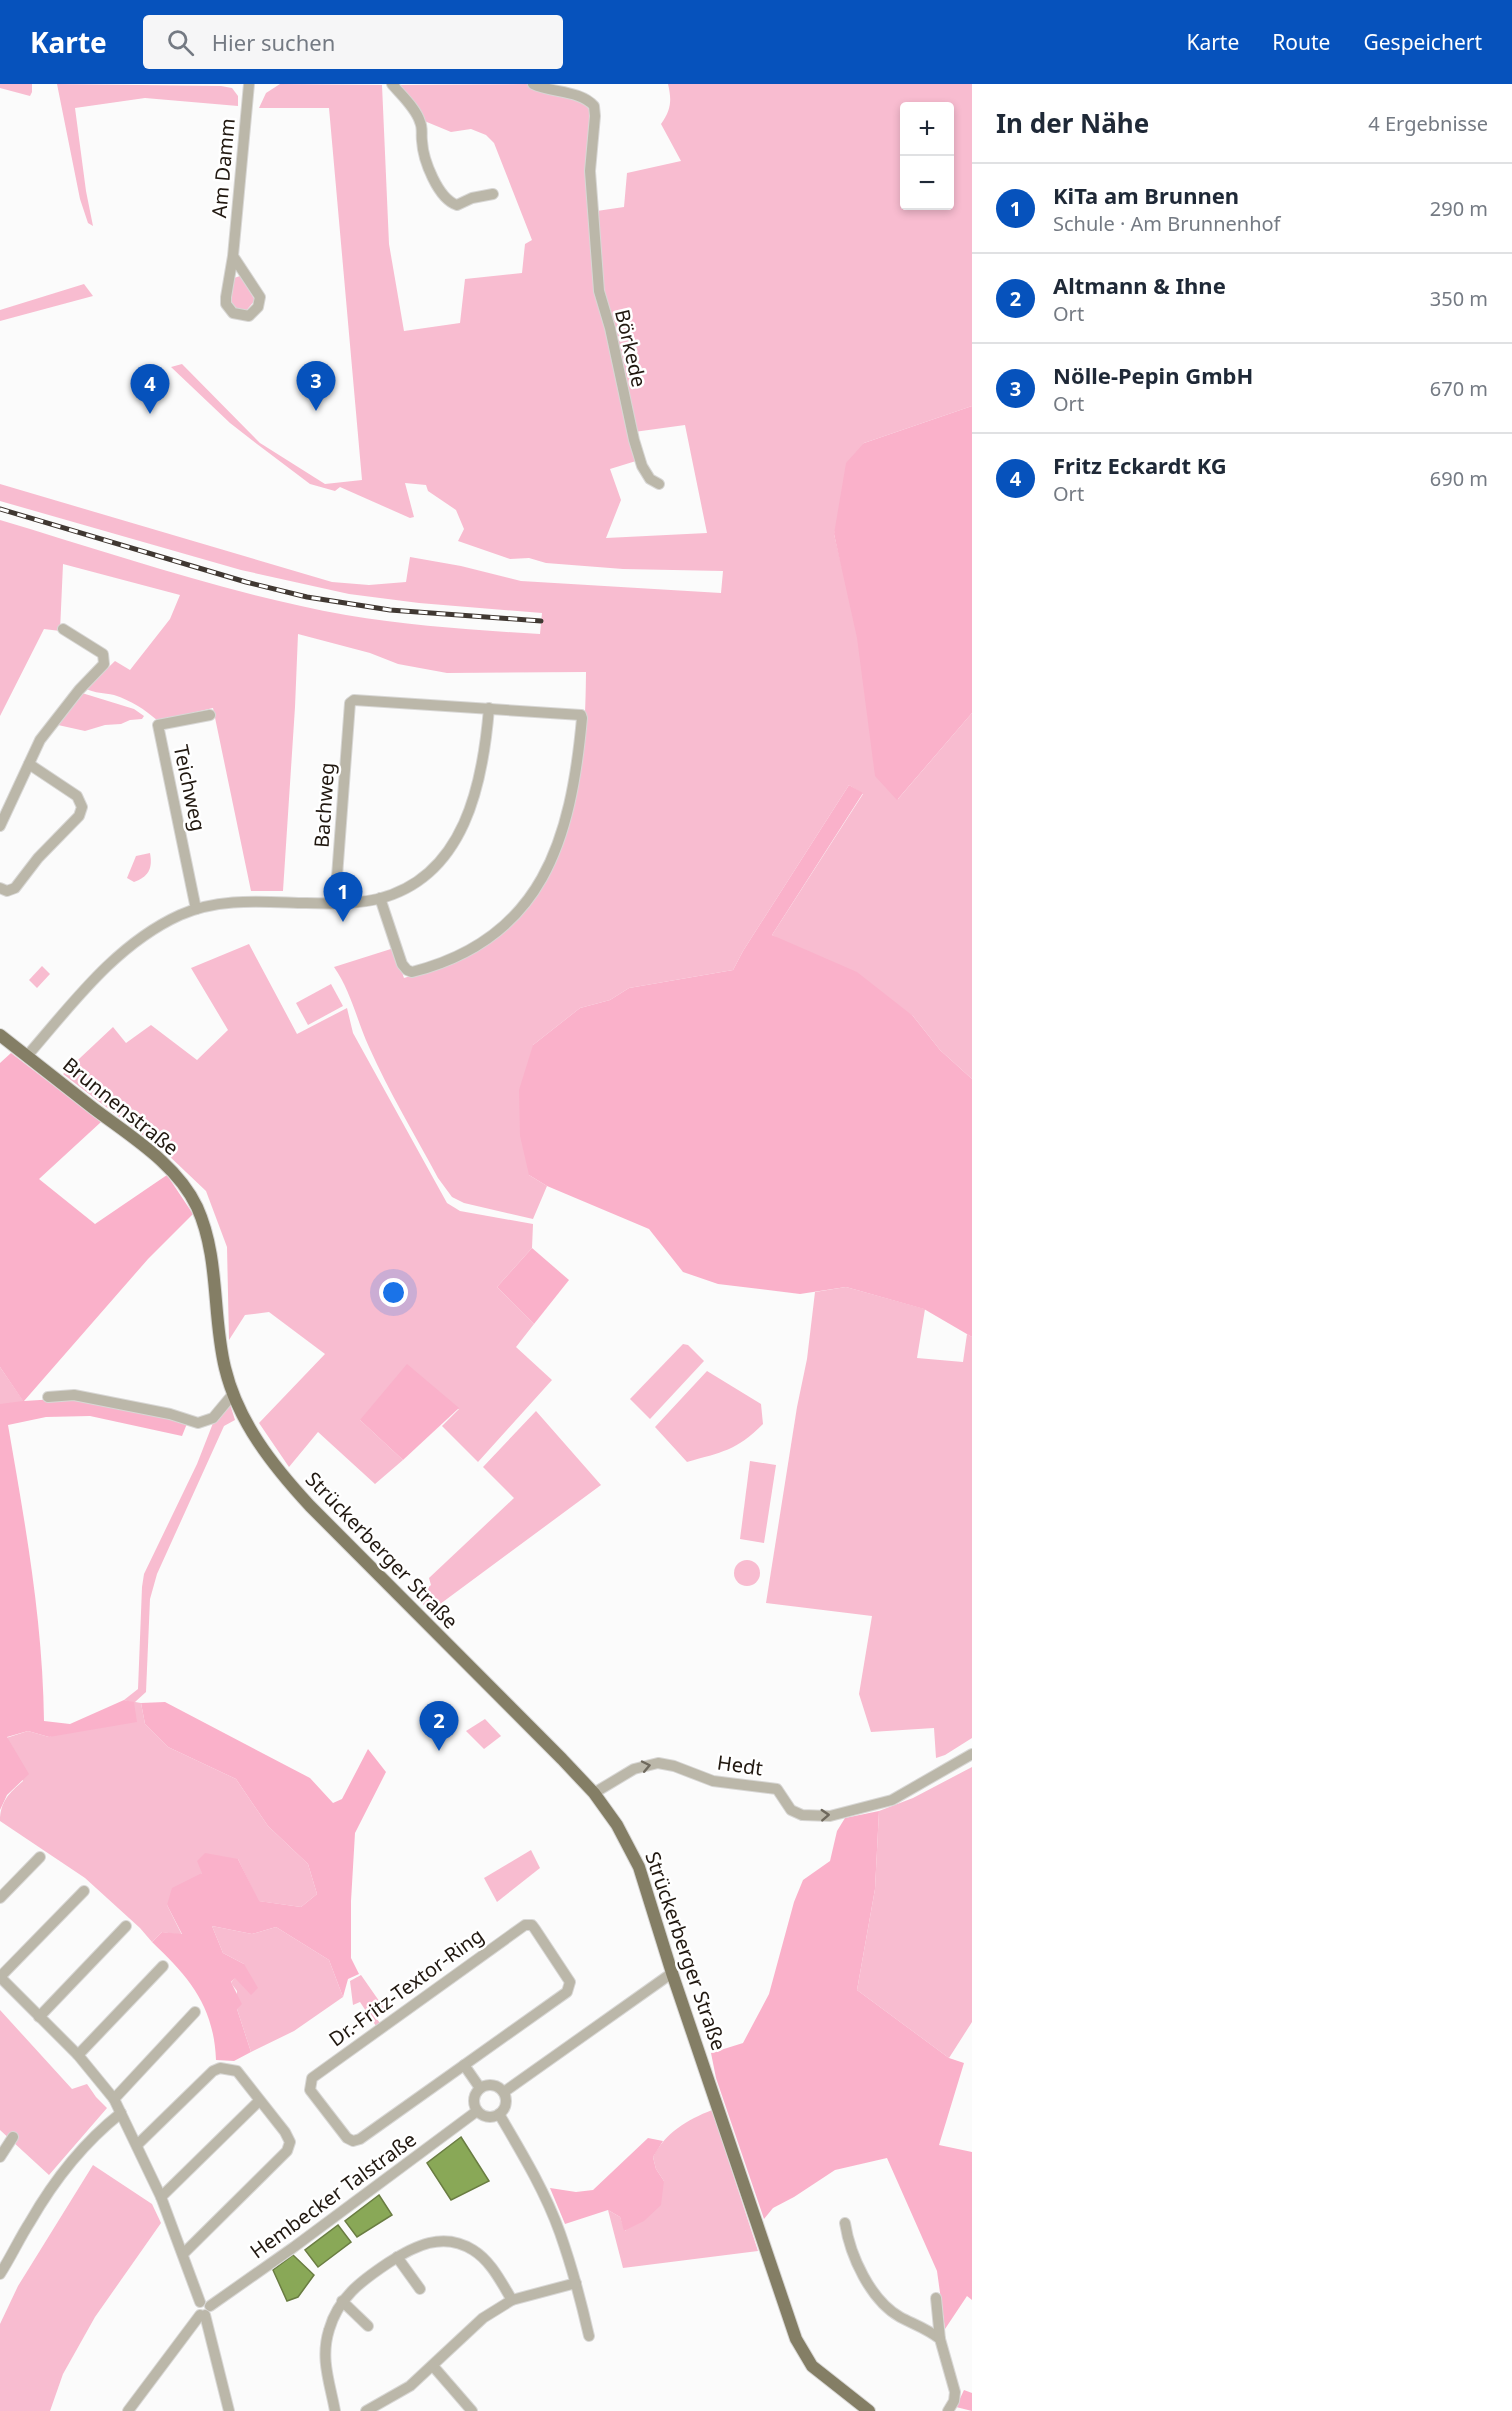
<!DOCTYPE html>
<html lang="de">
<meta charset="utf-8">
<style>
:root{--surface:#fff;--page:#f6f6f7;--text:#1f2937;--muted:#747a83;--line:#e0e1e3;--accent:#0652bc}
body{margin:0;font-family:"Noto Sans",sans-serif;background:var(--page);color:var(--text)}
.controls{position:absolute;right:18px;top:18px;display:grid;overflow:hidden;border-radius:6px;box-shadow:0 3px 9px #0003}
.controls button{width:54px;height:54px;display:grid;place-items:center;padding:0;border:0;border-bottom:2px solid var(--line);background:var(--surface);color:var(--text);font:30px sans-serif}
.you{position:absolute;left:394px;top:1209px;width:21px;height:21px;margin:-15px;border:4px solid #fff;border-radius:50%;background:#1a73e8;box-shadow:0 0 0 9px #1a73e833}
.badge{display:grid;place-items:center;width:39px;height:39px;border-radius:50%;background:var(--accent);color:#fff;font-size:20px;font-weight:700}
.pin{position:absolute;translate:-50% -50px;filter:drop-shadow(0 2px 3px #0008)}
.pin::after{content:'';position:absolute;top:32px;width:21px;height:18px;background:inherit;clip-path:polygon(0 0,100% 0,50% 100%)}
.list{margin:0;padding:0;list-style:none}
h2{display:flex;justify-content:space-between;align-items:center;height:78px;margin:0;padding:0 24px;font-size:26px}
h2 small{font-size:20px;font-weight:400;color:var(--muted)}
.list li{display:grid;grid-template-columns:39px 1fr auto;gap:18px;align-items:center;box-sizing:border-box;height:90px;padding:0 24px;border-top:2px solid var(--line)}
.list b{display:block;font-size:22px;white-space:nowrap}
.list p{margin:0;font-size:20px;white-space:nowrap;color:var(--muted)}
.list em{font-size:20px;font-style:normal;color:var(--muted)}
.icon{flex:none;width:33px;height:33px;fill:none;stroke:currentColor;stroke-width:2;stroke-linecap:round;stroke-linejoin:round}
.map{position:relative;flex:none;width:972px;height:2327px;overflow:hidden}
header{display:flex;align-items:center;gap:36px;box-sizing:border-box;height:84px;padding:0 30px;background:var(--accent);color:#fff}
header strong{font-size:28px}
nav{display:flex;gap:33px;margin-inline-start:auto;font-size:21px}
.search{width:420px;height:54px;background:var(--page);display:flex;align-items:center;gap:15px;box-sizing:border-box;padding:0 21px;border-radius:6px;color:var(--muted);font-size:22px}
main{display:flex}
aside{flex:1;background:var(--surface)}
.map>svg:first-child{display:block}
.green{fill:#f8bcd0;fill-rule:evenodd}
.forest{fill:#fab1ca}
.water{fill:#89a857;stroke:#6a7d42;stroke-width:1.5}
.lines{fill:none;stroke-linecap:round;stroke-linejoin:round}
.minor-casing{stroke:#d8d7d5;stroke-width:12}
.major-casing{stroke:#d8d7d5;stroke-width:14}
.minor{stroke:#bbb7a9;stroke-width:10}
.major{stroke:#847e65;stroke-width:12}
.rail-casing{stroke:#403832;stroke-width:5}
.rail{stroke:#fff;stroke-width:3;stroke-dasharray:9;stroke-linecap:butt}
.oneway{stroke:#6e685c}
.labels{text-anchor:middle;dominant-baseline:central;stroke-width:5;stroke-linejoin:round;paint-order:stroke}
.street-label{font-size:20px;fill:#211810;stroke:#fff}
</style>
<header>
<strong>Karte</strong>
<div class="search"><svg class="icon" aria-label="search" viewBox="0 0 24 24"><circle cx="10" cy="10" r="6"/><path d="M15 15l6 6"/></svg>Hier suchen</div>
<nav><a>Karte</a><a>Route</a><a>Gespeichert</a></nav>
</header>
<main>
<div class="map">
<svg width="972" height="2327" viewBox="0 0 972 2327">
<rect width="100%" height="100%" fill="#fbfbfb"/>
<g class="green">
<path d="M 0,0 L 32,0 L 32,8 L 30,12 L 0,4 Z"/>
<path d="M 57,0 L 221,2 L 232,4 L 238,12 L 238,22 L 145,14 L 75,24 L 86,107 L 93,142 L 88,139 L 80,115 Z"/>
<path d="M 280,0 L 382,1 L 389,160 L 404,247 L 460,239 L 465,195 L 522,189 L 525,160 L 532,156 L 494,59 L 486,51 L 471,45 L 451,48 L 422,36 L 397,1 L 527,0 L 538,6 L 582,16 L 592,26 L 590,128 L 624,123 L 627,89 L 681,77 L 661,40 C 671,26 672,17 668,0 L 972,0 L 972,322 L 864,359 L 834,450 L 898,715 L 972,629 L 972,995 L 940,966 L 913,932 L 772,851 L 863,710 L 849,701 L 743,867 L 733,886 L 629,904 L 610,916 L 580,924 L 533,961 L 529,1091 L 547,1102 L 533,1135 L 464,1119 L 452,1113 L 438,1094 C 415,1051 389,1008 369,963 C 357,937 351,907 334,883 L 394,864 L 404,894 C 435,885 466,876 492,857 C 578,796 585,684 586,588 L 447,589 L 398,580 L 370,569 L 298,550 L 295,623 L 283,807 L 251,807 L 213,624 L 158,637 C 144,625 132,617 114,611 C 104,609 95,609 86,605 L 115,577 L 130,586 L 170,535 L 180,511 L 63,480 L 60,547 L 44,545 L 0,632 L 0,436 C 114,470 229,510 346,531 C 410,542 475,546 540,550 L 542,529 L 419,519 L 349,510 L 241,486 L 0,417 L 0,400 L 332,498 L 369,501 L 406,498 L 410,473 L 461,482 L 521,497 L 721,509 L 723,487 L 623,485 L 546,479 L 529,474 L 510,475 L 458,457 L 464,445 L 456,426 L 428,407 L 426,401 L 405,399 L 414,433 L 410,434 L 340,403 L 335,407 L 310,400 L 257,360 L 230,339 L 171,283 L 182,280 L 260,359 L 325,400 L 362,396 L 329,24 L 259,24 L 266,9 ZM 904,22 L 950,22 L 950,122 L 904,122 ZM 685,341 L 707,449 L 606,454 L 621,416 L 610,385 L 636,377 L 634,348 Z"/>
<path d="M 240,192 L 255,216 L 246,227 L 237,225 L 231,218 L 234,194 Z"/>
<path d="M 84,200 L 93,212 L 0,237 L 0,226 Z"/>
<path d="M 82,609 L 134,625 L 144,632 L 142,635 L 130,636 L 121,640 L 105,641 L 85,647 L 58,641 Z"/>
<path d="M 150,769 C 153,785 148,793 134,798 L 127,794 L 136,772 Z"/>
<path d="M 249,860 L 297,950 L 347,924 L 353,949 L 447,1119 L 460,1127 L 533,1140 L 532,1164 L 497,1203 L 534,1240 L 516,1263 L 552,1296 L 478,1378 L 442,1342 L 459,1325 L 360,1336 L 403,1376 L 375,1400 L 318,1348 L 289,1383 L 259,1339 L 325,1270 L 269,1228 L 245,1231 L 229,1256 L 227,1163 L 206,1107 L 166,1069 L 63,990 L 113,943 L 126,959 L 151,941 L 197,976 L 228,946 L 191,884 Z"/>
<path d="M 42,882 L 50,890 L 37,904 L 29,896 Z"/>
<path d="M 331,900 L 343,922 L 308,941 L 296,919 Z"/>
<path d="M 846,1203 L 925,1225 L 917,1274 L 963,1278 L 967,1250 L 972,1253 L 972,1654 L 945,1671 L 936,1674 L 934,1644 L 871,1648 L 859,1610 L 872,1532 L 766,1519 L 797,1323 L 807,1275 L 815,1208 Z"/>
<path d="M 683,1260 L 688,1261 L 704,1277 L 650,1335 L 630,1315 Z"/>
<path d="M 0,1283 L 24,1318 L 0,1321 Z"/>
<path d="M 707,1287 L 761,1320 L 763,1340 C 736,1367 722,1368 687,1378 L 655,1343 Z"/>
<path d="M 229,1317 L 235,1336 L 224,1342 L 157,1490 L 150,1515 L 146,1608 L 135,1618 L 141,1619 L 145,1640 L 168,1663 L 236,1695 L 268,1742 L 308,1780 L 317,1810 L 301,1823 L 258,1817 L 238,1775 L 202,1789 L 167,1821 L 182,1851 L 162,1848 L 152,1858 L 140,1844 L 85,1794 L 0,1737 C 0,1718 9,1709 23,1697 L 6,1654 L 28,1647 L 49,1653 L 134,1619 L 124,1616 L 138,1605 L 142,1503 L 144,1490 L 197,1380 L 215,1334 Z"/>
<path d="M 536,1327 L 601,1401 L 432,1526 L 415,1515 L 431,1501 L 429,1494 L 514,1414 L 483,1383 Z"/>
<path d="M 750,1377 L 776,1381 L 764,1459 L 740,1455 Z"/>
<circle cx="747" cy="1489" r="13"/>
<path d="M 485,1635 L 501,1652 L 484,1665 L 466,1647 Z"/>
<path d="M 972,1683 L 972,1938 L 949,1974 L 857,1906 L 875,1805 L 879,1727 L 913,1714 Z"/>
<path d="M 531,1766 L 540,1784 L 497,1818 L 484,1794 Z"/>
<path d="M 212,1842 L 252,1850 L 276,1843 L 329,1876 L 343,1913 L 294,1947 L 251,1968 L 237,1925 L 237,1907 L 231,1899 L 244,1880 L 223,1869 Z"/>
<path d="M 361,1891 L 384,1924 L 388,1925 L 376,1934 L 380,1939 L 376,1942 L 360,1918 L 353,1921 L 350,1897 Z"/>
<path d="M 0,1926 L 72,2005 L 87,2000 L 96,2013 L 107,2024 L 49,2091 L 0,2046 Z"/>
<path d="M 712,2026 L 758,2167 L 623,2184 L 608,2126 L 620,2133 L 625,2147 L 664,2097 L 656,2085 L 653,2073 C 666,2048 687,2036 712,2026 Z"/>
<path d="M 93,2081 L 152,2120 L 161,2139 L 95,2233 L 63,2290 L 50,2327 L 0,2327 L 0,2240 L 18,2202 Z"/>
</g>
<g class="forest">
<path d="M 972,322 L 972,629 L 897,716 L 875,692 L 857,554 L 834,450 L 846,379 L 864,359 Z"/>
<path d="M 849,701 L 863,709 L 772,851 L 857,888 L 913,932 L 940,966 L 972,995 L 972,1253 L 924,1225 L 846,1203 L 800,1210 L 718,1200 L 683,1188 L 649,1145 L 547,1102 L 529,1091 L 520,1052 L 519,1006 L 533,961 L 580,924 L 610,916 L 629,904 L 733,886 L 743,867 Z"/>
<path d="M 11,969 L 101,1038 L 39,1095 L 95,1140 L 167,1091 L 193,1130 L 148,1175 L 24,1317 L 72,1314 L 188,1337 L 182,1352 L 90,1332 L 46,1333 L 8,1341 C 25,1439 43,1537 44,1637 L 70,1640 L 124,1616 L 134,1618 L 137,1638 L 49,1653 L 28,1647 L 7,1653 L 29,1690 L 7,1711 L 0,1726 L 0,1320 L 23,1317 L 0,1283 L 0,979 Z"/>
<path d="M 532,1164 L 569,1196 L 534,1240 L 497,1203 Z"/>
<path d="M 407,1280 L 459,1324 L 403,1376 L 360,1336 Z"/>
<path d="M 165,1618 L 310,1694 L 333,1719 L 342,1715 L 368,1665 L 386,1688 L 355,1749 L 351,1817 L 351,1874 L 359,1890 L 348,1895 L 343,1913 L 329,1876 L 276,1843 L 252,1850 L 212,1842 L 223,1869 L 244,1880 L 258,1904 L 251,1911 L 235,1894 L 231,1898 L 242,1920 L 237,1925 L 251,1968 L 234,1977 L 216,1976 C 214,1922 189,1893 152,1858 L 162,1848 L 182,1850 L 167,1821 L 172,1804 L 202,1789 L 197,1777 L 205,1769 L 238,1775 L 259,1817 L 301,1823 L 317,1810 L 308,1780 L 268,1742 L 236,1695 L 168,1663 L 145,1640 L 141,1619 Z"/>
<path d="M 879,1727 L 875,1805 L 857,1906 L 949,1974 L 964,1979 L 939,2061 L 972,2068 L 972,2216 L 967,2212 L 945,2245 L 937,2187 L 887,2074 L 835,2086 L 794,2113 L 773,2124 L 764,2135 L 716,1994 L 711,1969 L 743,1959 L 769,1910 L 794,1818 L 803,1796 L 830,1777 L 837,1747 L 845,1734 Z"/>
<path d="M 648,2054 L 663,2057 L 653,2073 L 656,2085 L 664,2097 L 661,2121 L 644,2137 L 624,2147 L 620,2133 L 608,2126 L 565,2140 L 550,2104 L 576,2108 L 593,2106 Z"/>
<path d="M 964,2306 L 972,2309 L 972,2327 L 956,2323 Z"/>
</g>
<g class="water">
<path d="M 461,2053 L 489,2097 L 451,2116 L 427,2079 Z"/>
<path d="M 379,2111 L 392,2131 L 357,2153 L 345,2137 Z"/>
<path d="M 338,2141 L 351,2158 L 318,2183 L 305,2166 Z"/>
<path d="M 293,2171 L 314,2191 L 298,2213 L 287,2217 L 273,2186 Z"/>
</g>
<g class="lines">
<g class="minor-casing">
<g id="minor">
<path d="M 392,0 C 401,11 416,24 420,38 C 423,44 421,51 422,57 C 423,76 438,115 457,121 L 472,114 L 493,110"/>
<path d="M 533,0 C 551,9 580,6 594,22 L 595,32 L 590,87 L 599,207 L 610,244 L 634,356 L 642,382 L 650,395 L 659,400"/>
<path d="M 233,172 L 260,213 L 258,223 L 249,232 L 233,229 L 226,220 L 226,213 L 233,172 L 249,0"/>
<path d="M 0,742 L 40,656 L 79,606 L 104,580 L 103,570 L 63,545"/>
<path d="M 0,804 L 7,807 L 15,804 L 38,774 L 79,732 L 82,723 L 77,712 L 29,680"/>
<path d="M 335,819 L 350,619 L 354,616 L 581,631 L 582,634 C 571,755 543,855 412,888 L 407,886 L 402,880 L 380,814"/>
<path d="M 196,825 L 158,641 L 210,631"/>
<path d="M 27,972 C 72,920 116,860 180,831 C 220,813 264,818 306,819 C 330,820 355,820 378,815 C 465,793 483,699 489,624"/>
<path d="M 48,1313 L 74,1311 L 170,1330 L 198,1339 L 213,1334 L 233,1310"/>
<path d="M 594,1709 L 634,1685 L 658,1679 L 674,1682 L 713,1697 L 777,1705 L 791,1726 L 802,1731 L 830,1732 L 892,1716 L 972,1670"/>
<path d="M 0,1814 L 40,1773"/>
<path d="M 525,1841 L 532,1841 L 535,1845 L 570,1898 L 567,1908 L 360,2055 L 353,2057 L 347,2054 L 310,2006 L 312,1994 Z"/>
<path d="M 0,1893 L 78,1971 L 114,2015 L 161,2113 L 200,2218"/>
<path d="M 0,1893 L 84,1807"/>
<path d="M 39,1933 L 126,1842"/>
<path d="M 78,1971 L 163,1882"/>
<path d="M 464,1981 L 480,2004"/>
<circle cx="490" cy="2017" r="16"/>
<path d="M 504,2008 L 672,1889"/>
<path d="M 114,2015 L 195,1928"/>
<path d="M 499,2030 C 522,2069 545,2107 560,2149 C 572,2183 581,2217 589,2252"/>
<path d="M 137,2061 L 213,1987 L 220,1984 L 237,1987 L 285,2048 L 290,2058 L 287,2067 L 183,2170"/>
<path d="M 0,2073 L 13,2053"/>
<path d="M 161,2113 L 259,2017"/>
<path d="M 845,2139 C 850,2171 870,2216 900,2233 C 913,2240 928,2245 940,2255 L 955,2308 L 954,2317 L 948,2327"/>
<path d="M 397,2173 L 420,2205"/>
<path d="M 0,2190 C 11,2173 19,2155 30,2138 C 54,2096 83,2059 121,2029"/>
<path d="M 936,2214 L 940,2255"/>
<path d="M 342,2217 L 368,2242"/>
<path d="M 210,2222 L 294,2163 L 477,2027"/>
<path d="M 205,2231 L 229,2327"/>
<path d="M 433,2282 L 472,2327"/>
<path d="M 128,2327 L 200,2231"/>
<path d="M 335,2327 C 330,2299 320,2275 329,2246 C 338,2214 361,2197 388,2179 C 414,2162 443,2147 473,2166 C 491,2177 501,2198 512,2216"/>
<path d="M 366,2327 L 410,2302 L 483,2234 L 512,2216 L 576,2199"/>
</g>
</g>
<g class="major-casing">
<path id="major" d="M 0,951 C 31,975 62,1000 93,1024 C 130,1052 177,1080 197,1123 C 220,1174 212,1231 225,1284 C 238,1338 273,1382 310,1422 L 562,1675 L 594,1709 L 617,1741 L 639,1783 L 672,1889 L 796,2255 L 812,2282 L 869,2327"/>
</g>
<use href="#minor" class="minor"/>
<use href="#major" class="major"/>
<g class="rail-casing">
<path id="rail" d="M 0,425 L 246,498 L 307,513 L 390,526 L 541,537"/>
</g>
<use href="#rail" class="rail"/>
</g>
<defs><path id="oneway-chevron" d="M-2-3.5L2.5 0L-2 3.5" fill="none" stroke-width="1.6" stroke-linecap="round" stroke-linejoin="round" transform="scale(1.5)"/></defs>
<g class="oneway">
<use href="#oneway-chevron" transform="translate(646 1682) rotate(-12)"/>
<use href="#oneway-chevron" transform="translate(825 1731) rotate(-3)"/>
</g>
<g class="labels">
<g class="street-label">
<text transform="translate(223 84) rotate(-85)">Am Damm</text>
<text transform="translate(631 264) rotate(77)">Börkede</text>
<text transform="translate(190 704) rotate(78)">Teichweg</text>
<text transform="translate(324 721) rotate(-86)">Bachweg</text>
<text transform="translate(121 1022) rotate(39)">Brunnenstraße</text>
<text transform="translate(382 1466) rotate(46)">Strückerberger Straße</text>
<text transform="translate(740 1681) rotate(8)">Hedt</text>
<text transform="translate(686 1867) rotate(71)">Strückerberger Straße</text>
<text transform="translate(406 1903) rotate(-36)">Dr.-Fritz-Textor-Ring</text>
<text transform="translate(333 2111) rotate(-36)">Hembecker Talstraße</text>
</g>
</g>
</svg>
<div class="controls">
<button>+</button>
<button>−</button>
</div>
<div class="you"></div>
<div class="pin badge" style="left:343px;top:838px">1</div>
<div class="pin badge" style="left:439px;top:1667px">2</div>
<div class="pin badge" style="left:316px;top:327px">3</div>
<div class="pin badge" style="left:150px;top:330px">4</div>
</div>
<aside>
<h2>In der Nähe<small>4 Ergebnisse</small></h2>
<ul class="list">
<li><span class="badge">1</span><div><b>KiTa am Brunnen</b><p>Schule · Am Brunnenhof</p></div><em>290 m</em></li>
<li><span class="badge">2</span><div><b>Altmann &amp; Ihne</b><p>Ort</p></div><em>350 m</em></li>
<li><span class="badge">3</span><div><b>Nölle-Pepin GmbH</b><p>Ort</p></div><em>670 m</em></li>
<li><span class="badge">4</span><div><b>Fritz Eckardt KG</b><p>Ort</p></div><em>690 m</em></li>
</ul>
</aside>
</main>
